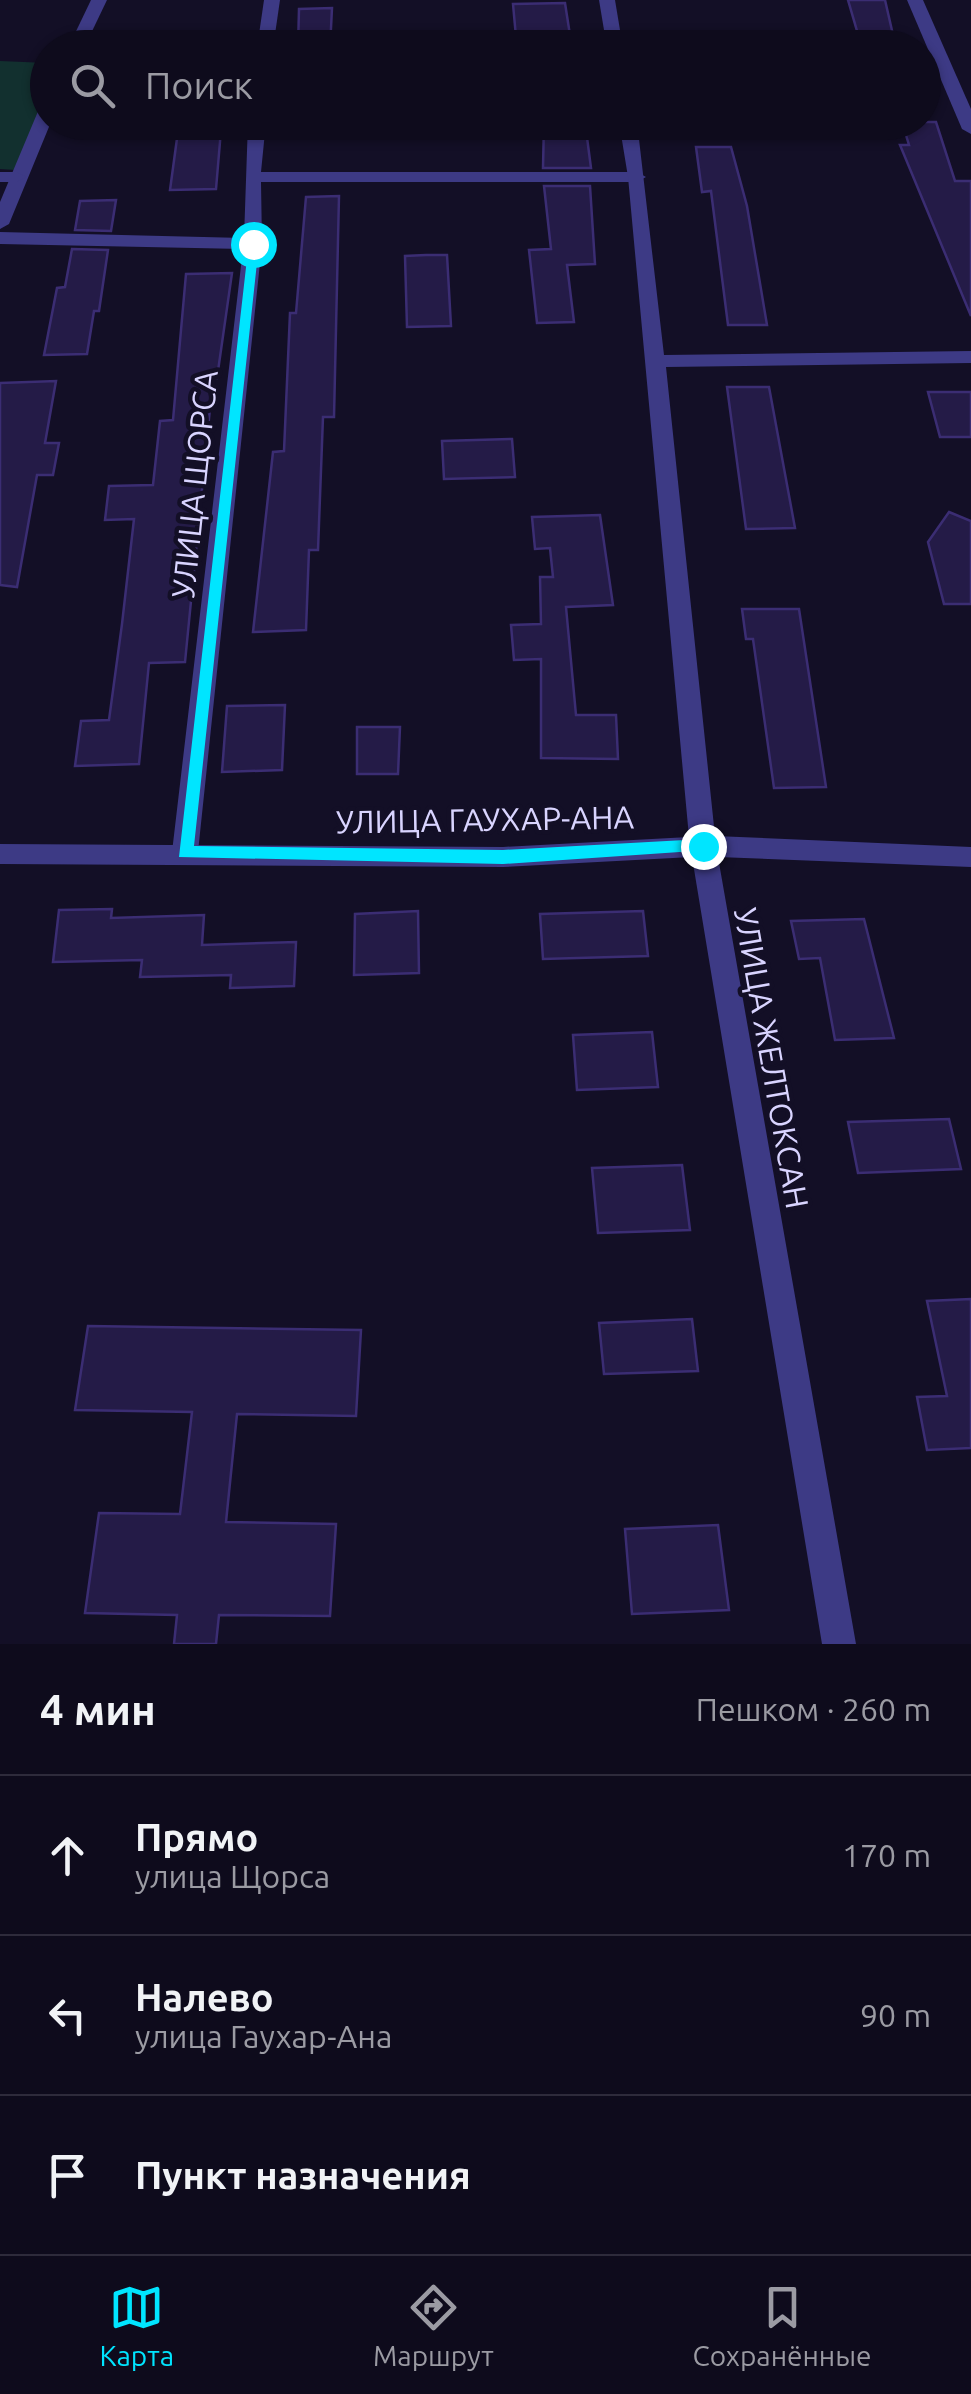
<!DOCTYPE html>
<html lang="ru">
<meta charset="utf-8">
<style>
:root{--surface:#0e0b1c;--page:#1c1929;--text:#f1f3f6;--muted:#9b9ba3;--line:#2e2b3b;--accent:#00e5ff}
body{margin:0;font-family:Ubuntu,sans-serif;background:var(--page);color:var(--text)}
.stop{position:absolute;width:30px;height:30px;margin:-22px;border:8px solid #00e5ff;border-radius:50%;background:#fff}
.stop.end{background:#00e5ff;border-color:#fff;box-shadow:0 2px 10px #0008}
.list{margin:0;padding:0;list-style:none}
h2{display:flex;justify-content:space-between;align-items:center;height:130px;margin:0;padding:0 40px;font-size:42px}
h2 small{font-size:32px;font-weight:400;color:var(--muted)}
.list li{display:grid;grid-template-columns:65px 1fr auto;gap:30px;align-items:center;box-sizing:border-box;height:160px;padding:0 40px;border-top:2px solid var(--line)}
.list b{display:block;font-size:38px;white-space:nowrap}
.list p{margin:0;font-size:32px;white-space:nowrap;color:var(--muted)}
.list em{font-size:32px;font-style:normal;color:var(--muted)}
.icon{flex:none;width:55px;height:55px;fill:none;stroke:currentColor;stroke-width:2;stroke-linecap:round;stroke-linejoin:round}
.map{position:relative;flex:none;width:971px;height:1644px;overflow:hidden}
.search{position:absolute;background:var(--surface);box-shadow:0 2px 8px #0004;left:30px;right:30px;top:30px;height:110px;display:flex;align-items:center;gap:25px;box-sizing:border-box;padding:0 35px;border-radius:55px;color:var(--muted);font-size:38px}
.sheet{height:610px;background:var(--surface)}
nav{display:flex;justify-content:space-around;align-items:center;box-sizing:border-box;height:140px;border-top:2px solid var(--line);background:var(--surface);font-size:28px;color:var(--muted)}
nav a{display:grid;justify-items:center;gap:5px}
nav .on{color:var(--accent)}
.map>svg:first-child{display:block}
.green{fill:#12302f}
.building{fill:#241b47;stroke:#3b2d73;stroke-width:2.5}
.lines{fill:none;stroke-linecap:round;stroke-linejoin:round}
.minor{fill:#3d3a85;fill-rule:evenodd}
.tertiary{fill:#3d3a85;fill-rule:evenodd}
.route{fill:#00e5ff}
.labels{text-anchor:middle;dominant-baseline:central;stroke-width:9;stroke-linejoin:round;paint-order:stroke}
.street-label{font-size:32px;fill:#d9d4ff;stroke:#130f26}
</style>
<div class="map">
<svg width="971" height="1644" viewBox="0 0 971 1644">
<rect width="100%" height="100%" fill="#130f26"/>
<path class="green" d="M 0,61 L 47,63 L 47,101 L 16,170 L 0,169 Z"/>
<g class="building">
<path d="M 848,0 L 885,0 L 896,48 L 862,48 Z"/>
<path d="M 565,3 L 572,48 L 517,48 L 513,4 Z"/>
<path d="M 332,8 L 330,48 L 298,48 L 299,9 Z"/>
<path d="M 544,122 L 585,122 L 591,168 L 543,168 Z"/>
<path d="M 902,122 L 936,122 L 955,181 L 971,181 L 971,316 L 900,145 L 909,145 Z"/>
<path d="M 221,130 L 216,189 L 170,190 L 178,131 Z"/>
<path d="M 696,147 L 731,147 L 747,206 L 767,325 L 728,325 L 711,191 L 702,192 Z"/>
<path d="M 544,186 L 590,186 L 595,264 L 567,265 L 574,322 L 537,323 L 529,250 L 551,249 Z"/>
<path d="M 339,196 L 334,417 L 323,417 L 318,550 L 309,550 L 306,630 L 253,632 L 273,452 L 284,451 L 290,313 L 296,313 L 306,197 Z"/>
<path d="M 116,200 L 111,231 L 75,230 L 80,201 Z"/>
<path d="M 72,249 L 108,250 L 99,311 L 94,311 L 87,354 L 44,355 L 57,288 L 65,287 Z"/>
<path d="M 426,255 L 447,255 L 451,326 L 407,327 L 405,256 Z"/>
<path d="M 232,273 L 217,378 L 213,378 L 185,662 L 149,663 L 139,764 L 75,766 L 81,721 L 109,720 L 122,624 L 134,519 L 105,520 L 109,486 L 153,485 L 160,421 L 173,420 L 186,274 Z"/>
<path d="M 56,381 L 45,443 L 59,443 L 53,475 L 37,475 L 17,587 L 0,585 L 0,383 Z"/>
<path d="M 727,387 L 769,387 L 795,528 L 746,529 Z"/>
<path d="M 928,392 L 971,392 L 971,437 L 940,437 Z"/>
<path d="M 512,439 L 515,477 L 444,479 L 442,441 Z"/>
<path d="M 949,512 L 971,521 L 971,604 L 944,604 L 928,542 Z"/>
<path d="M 600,515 L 613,605 L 566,607 L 576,715 L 616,715 L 618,759 L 541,758 L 541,659 L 514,660 L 511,625 L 541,624 L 540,577 L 553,577 L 550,548 L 535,549 L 532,517 Z"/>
<path d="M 742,609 L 799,609 L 826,787 L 774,788 L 753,639 L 746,639 Z"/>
<path d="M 285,705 L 282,770 L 222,772 L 227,706 Z"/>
<path d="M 357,727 L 400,727 L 398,774 L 357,774 Z"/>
<path d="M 112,909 L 111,918 L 204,915 L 202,945 L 296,942 L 294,986 L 230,988 L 231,975 L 140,977 L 142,960 L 53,962 L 59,910 Z"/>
<path d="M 418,911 L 419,973 L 354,975 L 355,914 Z"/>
<path d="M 643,911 L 648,956 L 543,959 L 540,914 Z"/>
<path d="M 864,919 L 894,1038 L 835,1040 L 820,958 L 799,959 L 791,921 Z"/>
<path d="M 652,1032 L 658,1087 L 577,1090 L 573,1035 Z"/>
<path d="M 949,1119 L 961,1169 L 858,1173 L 848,1122 Z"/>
<path d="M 682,1165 L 690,1230 L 598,1233 L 592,1168 Z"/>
<path d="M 971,1299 L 971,1448 L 927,1450 L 917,1397 L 947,1396 L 927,1301 Z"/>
<path d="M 692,1319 L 698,1371 L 604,1374 L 599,1323 Z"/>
<path d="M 88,1326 L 361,1330 L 356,1416 L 237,1414 L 226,1522 L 336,1524 L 330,1616 L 219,1615 L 216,1644 L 174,1644 L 177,1615 L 85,1613 L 99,1513 L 180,1514 L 192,1412 L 75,1410 Z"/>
<path d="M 718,1525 L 729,1610 L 632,1614 L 625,1529 Z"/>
</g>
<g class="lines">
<g class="minor">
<path d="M 91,0 L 107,0 L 84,48 L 68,48 Z"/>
<path d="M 264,0 L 280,0 L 273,48 L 257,48 Z"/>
<path d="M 907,0 L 923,0 L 971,109 L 971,134 L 962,129 Z"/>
<path d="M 48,104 L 48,122 L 51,122 L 9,224 L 0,229 L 0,202 L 39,109 Z"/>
<path d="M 248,122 L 266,122 L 261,172 L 637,172 L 646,177 L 637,182 L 261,182 L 262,244 L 198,852 L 194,859 L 176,859 L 172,852 L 243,249 L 0,244 L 0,232 L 244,238 Z"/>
</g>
<g class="tertiary">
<path d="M 599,0 L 615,0 L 623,48 L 607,48 Z"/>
<path d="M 619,122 L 637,122 L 664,355 L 971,351 L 971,363 L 666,367 L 715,836 L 971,847 L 971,867 L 718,857 L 856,1644 L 822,1644 L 692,857 L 503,867 L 0,864 L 0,844 L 503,847 L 689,837 L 628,177 Z"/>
<path d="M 0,172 L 17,172 L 26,177 L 17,182 L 0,182 Z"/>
</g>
</g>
<path class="route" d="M 249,241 L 259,244 L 194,846 L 503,850 L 703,839 L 711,846 L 709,850 L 503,864 L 179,857 Z"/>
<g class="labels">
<g class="street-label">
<text transform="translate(194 484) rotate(-84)">УЛИЦА ЩОРСА</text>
<text transform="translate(485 819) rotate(-1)">УЛИЦА ГАУХАР-АНА</text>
<text transform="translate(772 1058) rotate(80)">УЛИЦА ЖЕЛТОКСАН</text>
</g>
</g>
</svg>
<div class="stop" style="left:253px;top:244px"></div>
<div class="stop end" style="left:703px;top:846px"></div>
<div class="search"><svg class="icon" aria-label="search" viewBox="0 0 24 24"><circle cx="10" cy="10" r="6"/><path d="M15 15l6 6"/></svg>Поиск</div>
</div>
<section class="sheet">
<h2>4 мин<small>Пешком · 260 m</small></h2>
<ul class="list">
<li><svg class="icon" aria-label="ahead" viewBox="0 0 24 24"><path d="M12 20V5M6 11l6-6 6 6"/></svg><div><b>Прямо</b><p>улица Щорса</p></div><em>170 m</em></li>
<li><svg class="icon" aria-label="left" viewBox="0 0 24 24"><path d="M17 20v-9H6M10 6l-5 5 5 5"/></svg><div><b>Налево</b><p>улица Гаухар-Ана</p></div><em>90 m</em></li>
<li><svg class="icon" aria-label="arrive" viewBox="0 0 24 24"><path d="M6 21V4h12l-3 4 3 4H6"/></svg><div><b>Пункт назначения</b></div></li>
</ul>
</section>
<nav>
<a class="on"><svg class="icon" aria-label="map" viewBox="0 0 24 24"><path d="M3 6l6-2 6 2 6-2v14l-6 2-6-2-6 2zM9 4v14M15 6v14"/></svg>Карта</a>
<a><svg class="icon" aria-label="directions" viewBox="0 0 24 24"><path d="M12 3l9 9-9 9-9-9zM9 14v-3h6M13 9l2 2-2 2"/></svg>Маршрут</a>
<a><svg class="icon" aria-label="saved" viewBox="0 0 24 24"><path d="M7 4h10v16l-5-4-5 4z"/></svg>Сохранённые</a>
</nav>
